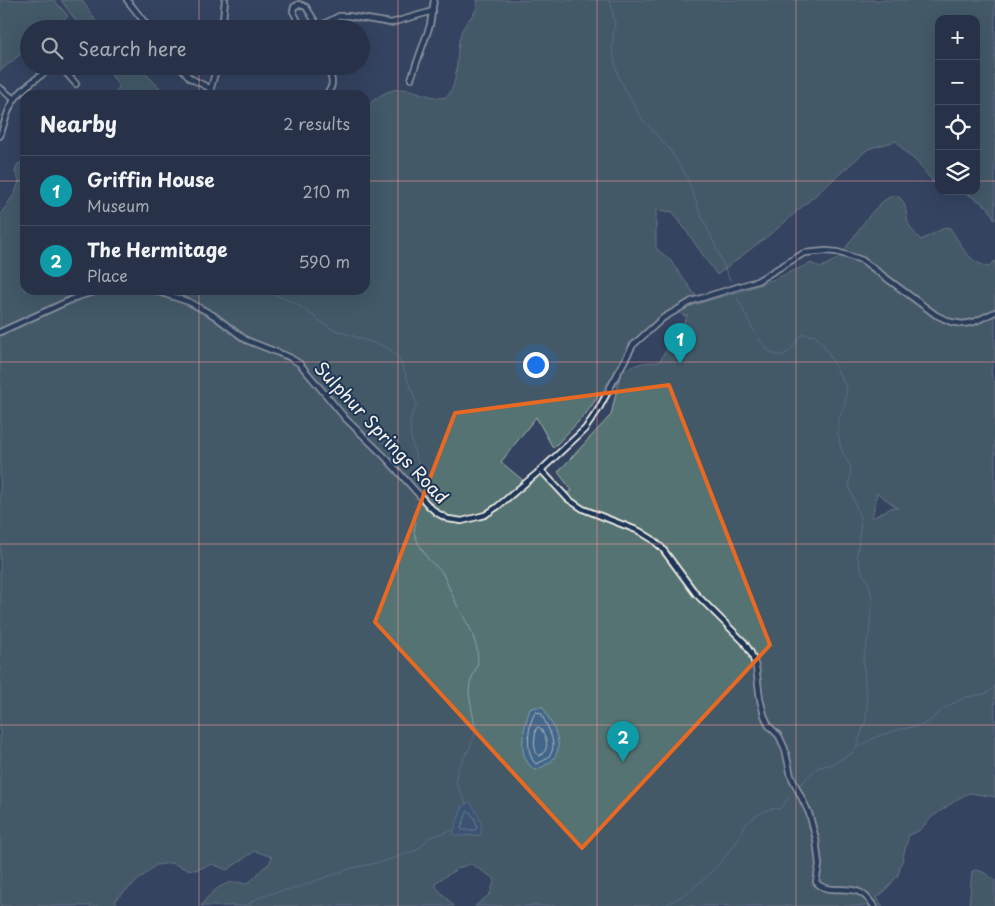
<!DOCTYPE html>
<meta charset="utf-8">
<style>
:root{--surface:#273248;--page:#333e52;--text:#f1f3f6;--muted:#a4aab4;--line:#434d60;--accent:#ff9aa2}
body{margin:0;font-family:"Playpen Sans",sans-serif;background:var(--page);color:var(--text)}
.controls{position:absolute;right:15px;top:15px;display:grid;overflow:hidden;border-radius:10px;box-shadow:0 5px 20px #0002}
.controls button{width:45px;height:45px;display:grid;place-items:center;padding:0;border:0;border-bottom:1px solid var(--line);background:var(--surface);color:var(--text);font:25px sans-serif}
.you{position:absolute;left:535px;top:364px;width:18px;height:18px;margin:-12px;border:4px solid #fff;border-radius:50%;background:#1a73e8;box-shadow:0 0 0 8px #1a73e833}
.badge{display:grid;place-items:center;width:32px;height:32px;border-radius:50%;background:var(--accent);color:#fff;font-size:16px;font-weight:700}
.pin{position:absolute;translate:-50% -41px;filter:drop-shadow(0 1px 2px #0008)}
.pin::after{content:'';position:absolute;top:26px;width:18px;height:15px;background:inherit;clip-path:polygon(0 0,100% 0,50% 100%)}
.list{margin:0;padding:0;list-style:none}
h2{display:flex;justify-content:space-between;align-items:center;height:65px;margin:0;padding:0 20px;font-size:21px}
h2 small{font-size:16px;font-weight:400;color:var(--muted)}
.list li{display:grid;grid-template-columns:32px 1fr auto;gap:15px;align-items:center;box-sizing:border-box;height:70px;padding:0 20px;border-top:1px solid var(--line)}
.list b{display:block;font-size:19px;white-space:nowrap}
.list p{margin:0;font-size:16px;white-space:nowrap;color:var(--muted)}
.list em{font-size:16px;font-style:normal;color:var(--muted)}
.icon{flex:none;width:28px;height:28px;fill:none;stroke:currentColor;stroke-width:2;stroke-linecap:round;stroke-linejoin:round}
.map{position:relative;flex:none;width:995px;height:906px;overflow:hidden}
.search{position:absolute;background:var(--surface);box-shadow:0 5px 20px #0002;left:20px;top:20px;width:350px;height:55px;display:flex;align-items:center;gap:12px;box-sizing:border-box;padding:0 18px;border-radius:28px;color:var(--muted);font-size:19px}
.panel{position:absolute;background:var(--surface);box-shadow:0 5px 20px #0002;left:20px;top:90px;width:350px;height:205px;border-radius:15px}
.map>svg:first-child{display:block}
.green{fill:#547372;stroke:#a4b2ad;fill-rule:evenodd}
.water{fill:#426689;stroke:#899eaf}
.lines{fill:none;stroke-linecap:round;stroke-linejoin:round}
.shore{stroke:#adb9c2;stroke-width:1}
.stream{stroke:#899eaf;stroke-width:1}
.minor-casing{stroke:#f4f1e8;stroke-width:8}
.minor{stroke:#1d3557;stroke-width:4.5}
.marked{fill:none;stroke:#e96822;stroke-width:4;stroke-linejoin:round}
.grid{fill:none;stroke:#ff9aa2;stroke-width:1;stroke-opacity:0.55}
.labels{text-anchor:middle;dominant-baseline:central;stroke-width:4;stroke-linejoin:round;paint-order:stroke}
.street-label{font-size:18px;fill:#f4f1e8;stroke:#1d3557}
</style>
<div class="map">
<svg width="995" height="906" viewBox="0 0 995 906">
<rect width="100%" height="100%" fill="#344360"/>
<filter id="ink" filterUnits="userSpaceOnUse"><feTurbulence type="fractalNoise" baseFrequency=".02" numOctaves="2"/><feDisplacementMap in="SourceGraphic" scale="10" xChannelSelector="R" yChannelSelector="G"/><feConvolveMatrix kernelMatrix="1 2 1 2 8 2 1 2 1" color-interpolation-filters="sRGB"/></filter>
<g filter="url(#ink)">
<g class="green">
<path d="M 0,0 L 54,0 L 68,16 L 52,29 L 29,29 L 29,47 L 0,71 Z"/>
<path d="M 61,0 L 82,0 L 101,29 L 82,29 Z"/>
<path d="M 477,0 L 995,0 L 995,220 L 988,207 L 963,191 L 976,191 L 976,19 L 939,19 L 939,189 L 915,160 L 908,155 L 896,141 L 868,149 L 778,228 L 717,275 L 673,212 L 656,210 L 656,248 L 670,260 L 698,299 L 682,309 C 702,302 722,297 742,291 C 766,283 789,273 811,263 L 821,268 C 826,264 833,262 838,258 C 847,250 885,181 901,199 C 908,207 905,217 909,225 C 911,230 917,235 921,240 L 946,227 L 950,228 C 962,246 967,261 988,267 L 995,261 L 995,359 C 990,369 990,373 995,383 L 995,797 L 969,793 L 959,798 L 932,817 L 920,830 L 909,835 L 898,875 L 885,891 L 877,898 L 883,906 L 475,906 L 490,894 L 495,879 L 471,864 L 461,867 L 436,882 L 436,887 L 454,906 L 201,906 C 211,891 227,877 246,884 C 256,879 258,870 269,864 L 272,857 L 255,851 L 227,870 L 212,864 L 196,870 L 186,869 L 172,863 L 156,865 L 116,899 L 116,906 L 0,906 L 0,215 L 15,193 L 19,181 L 15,172 L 17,165 L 25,160 L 25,290 L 365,290 L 365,109 C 373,99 387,89 401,89 C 415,88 443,106 450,93 C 460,74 455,53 461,33 C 464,21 480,13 477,0 ZM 678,311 L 684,316 L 688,315 L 659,362 L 642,363 L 621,371 L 611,415 L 558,472 L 572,491 L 560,495 L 539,472 L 525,482 L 501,462 L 536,417 L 553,448 L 584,416 L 634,347 L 655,324 ZM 877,493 L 898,508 L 893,507 L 872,518 ZM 463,806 L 475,836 L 454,835 Z"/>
<path d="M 106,66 L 138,66 L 167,95 L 115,95 L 119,87 Z"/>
<path d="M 976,870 L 983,872 L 995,880 L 995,906 L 969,906 L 972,871 Z"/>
</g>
<g class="water">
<path d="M 535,707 L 543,707 C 556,733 573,756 535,770 C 515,757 524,727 530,709 Z"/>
<path d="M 470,802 C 477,813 483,821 481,835 L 456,836 L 454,835 L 454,830 L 463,806 Z"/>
</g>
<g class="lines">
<g class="shore">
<path d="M 536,712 L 541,713 C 550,733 565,754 536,764 C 525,755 527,722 536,712 Z"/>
<path d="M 539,727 C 547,736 551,750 539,756 C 532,750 535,738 536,729 Z"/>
<path d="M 468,811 L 470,812 L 475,819 L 477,828 L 475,830 L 463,830 L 461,829 Z"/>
</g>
<g class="stream">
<path d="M 610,0 L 615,23 L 612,47 L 618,76 L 641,118 L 670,150 L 686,175 L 702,217 L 711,236 L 730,280"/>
<path d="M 263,290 L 297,304 L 330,328 L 388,348 L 399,358 L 417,404 C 415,408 412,413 411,418 C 406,441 423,476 433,497"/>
<path d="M 737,297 C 744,310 763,360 782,355 C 794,352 794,340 803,334 L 815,336 L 824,345 L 847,389 L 845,405 L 838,420 L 838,433 L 841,449 L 851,468 L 849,486 L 861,521 L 857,556 L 862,572 L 868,582 L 872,598 L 869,634 L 863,660 L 867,705 L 866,720 L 856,748"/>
<path d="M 416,522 L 414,532 L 418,543 L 428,559 L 442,572 L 457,605 L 471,630 L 477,649 L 478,663 L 470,683 L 469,694 L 476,732 L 470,747 L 457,770 L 456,782 L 466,804"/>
<path d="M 800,785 L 818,767 L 830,765 L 854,752 L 856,748 L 876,737 L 897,730 L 922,725 L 930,721 L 943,709 L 966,697 L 985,694 L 995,687"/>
<path d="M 244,906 L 264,895 L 299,887 L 352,868 L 386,861 L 417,850 L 430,837 L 454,830"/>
<path d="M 662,906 C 691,895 714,871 733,847 C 740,838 742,826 752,819 C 758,814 772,806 780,809 L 790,796"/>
</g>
<g class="minor-casing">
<g id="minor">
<path d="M 127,0 L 150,29"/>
<path d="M 222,29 L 225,0"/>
<path d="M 302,29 L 293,11 L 294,7 L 299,4 L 306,7 L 318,26"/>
<path d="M 314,29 L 339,16 L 349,16 L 391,23 L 433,11"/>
<path d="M 60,66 L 76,84"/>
<path d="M 180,66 L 190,78 L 211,89"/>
<path d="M 411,79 L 430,25 L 434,0"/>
<path d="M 0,88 L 14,99"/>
<path d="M 209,95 L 217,66"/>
<path d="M 325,95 C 336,86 332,77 326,66"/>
<path d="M 0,136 C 4,125 8,107 15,99 C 22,88 47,69 59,66"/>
<path d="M 153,290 L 189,302 L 213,315 L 246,340 L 289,357 L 300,364 L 346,419 L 386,458 L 429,506 L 437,513 L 448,519 L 462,521 L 485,515 L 497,507 L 541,470 L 585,429 L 598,410 L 633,345 L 663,318 L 692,301 L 757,281 L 804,253 L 826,251 L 837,252 L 862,260 L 936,315 L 951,322 L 963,324 L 974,322 L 995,312"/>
<path d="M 0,332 L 77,297 L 101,290"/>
<path d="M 541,470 L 568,499 L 583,509 L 639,531 L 652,539 L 662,548 L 696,594 L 744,642 L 751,653 L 756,667 L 760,699 L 764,715 L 769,726 L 779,736 L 785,749 L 791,776 L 809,813 L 816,839 L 819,865 L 816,882 C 826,894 846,886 859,892 C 865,894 870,901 874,906"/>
</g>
</g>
<use href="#minor" class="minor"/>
</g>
</g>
<path d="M0 0H995V906H0ZM 669,385 L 770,645 L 582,848 L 375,622 L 455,413 Z" fill="#344360" fill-opacity=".55" fill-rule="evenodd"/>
<path class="marked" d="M 669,385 L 770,645 L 582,848 L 375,622 L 455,413 Z"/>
<path class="grid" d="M 199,0 L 199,29M 398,0 L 398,906M 597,0 L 597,906M 796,0 L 796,906M 199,66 L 199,95M 0,181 L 25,181M 365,181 L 939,181M 976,181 L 995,181M 199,290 L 199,906M 0,362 L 995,362M 0,544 L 995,544M 0,725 L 995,725"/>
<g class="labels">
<g class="street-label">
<text transform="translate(382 432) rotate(47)">Sulphur Springs Road</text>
</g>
</g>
</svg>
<div class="controls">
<button>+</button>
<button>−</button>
<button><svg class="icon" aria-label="locate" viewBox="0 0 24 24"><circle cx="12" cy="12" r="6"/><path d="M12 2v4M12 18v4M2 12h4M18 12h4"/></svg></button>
<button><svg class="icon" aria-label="layers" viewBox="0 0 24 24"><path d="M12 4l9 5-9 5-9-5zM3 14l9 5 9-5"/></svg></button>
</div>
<div class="you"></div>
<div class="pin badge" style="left:680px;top:364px;background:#0f9aa8">1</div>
<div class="pin badge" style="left:623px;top:762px;background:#0f9aa8">2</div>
<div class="search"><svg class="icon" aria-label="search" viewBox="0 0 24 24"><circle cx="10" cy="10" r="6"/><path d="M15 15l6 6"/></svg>Search here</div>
<section class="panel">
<h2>Nearby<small>2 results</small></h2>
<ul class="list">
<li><span class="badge" style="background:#0f9aa8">1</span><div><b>Griffin House</b><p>Museum</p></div><em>210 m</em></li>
<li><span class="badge" style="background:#0f9aa8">2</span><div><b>The Hermitage</b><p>Place</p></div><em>590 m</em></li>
</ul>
</section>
</div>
